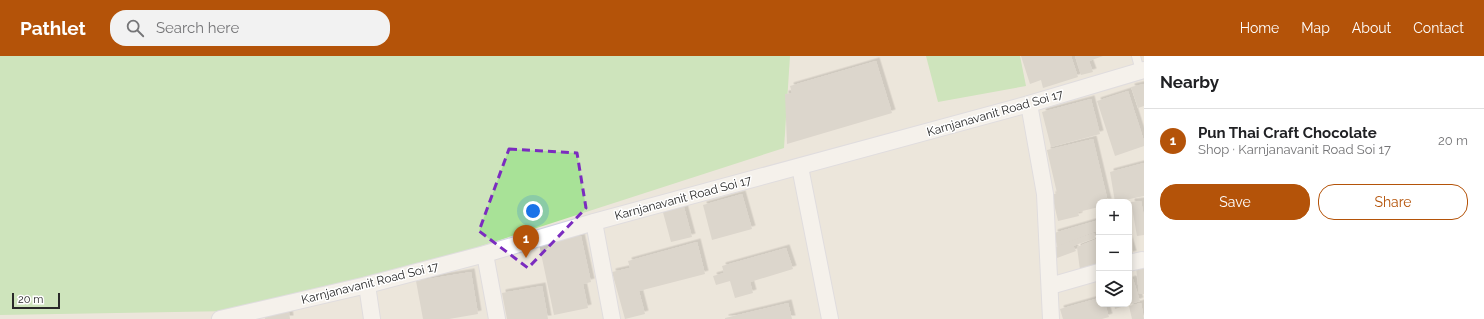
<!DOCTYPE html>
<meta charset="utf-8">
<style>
:root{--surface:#fff;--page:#f2f2f2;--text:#202124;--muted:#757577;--line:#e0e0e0;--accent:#b45309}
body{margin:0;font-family:Raleway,sans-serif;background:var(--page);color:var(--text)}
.controls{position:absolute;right:12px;bottom:12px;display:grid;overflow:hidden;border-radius:8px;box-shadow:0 2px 10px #0003}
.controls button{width:36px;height:36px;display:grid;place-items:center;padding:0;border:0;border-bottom:1px solid var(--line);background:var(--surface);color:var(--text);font:20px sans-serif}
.scale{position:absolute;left:12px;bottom:10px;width:48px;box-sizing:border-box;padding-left:4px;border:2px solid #292929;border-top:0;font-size:11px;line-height:14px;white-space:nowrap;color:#292929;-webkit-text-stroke:3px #fff;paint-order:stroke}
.you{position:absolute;left:533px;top:155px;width:14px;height:14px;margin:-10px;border:3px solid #fff;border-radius:50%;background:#1a73e8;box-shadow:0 0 0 6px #1a73e833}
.badge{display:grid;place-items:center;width:26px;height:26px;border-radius:50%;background:var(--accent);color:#fff;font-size:13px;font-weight:700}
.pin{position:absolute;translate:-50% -33px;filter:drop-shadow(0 1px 2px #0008)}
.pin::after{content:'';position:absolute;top:21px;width:14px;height:12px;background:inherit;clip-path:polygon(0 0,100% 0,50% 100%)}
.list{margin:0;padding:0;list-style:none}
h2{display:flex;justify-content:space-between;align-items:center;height:52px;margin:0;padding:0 16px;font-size:17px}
h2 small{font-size:13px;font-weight:400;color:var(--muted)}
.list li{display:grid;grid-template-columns:26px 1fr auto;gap:12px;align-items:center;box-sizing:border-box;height:64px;padding:0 16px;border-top:1px solid var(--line)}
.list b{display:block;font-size:15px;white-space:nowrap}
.list p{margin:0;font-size:13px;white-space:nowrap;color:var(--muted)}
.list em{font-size:13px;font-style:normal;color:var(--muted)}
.actions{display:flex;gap:8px;padding:12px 16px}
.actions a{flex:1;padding:9px 0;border:1px solid var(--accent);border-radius:16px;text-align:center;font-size:14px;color:var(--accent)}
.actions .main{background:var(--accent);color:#fff}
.icon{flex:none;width:22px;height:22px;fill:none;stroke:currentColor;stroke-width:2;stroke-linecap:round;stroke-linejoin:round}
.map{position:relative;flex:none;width:1144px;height:263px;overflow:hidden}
header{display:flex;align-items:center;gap:24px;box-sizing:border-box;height:56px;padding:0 20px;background:var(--accent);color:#fff}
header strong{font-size:19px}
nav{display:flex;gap:22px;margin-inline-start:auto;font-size:14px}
.search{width:280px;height:36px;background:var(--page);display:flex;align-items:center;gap:10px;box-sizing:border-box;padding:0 14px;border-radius:16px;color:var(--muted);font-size:15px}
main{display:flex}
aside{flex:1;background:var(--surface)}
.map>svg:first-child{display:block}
.green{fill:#a8e297}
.building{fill:#c7c3bb;filter:url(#shadow)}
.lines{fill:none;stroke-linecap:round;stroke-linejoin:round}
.service-casing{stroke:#d0d2e2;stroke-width:10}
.minor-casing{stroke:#d0d2e2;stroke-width:18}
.service{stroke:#fff;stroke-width:8}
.minor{stroke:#fff;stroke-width:16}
.marked{fill:none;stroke:#7b2cbf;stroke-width:3;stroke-dasharray:8 5;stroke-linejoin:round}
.labels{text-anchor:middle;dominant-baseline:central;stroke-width:3;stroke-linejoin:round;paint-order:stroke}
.street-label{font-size:12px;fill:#292929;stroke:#fff}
</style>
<header>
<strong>Pathlet</strong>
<div class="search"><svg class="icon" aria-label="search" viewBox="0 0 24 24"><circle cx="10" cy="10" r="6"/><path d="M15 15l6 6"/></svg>Search here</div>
<nav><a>Home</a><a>Map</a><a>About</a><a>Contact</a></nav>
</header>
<main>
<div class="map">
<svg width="1144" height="263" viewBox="0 0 1144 263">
<defs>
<filter id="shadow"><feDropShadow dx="3.5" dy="-3.5" stdDeviation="0" flood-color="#0004"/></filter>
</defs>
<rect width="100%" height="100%" fill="#ece6db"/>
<g class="green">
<path d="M 0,0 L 790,0 L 784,92 L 410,213 L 233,255 L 0,259 Z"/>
<path d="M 926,0 L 1020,0 L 1026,30 L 938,46 Z"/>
</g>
<g class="building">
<path d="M 1021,0 L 1071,0 L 1078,21 L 1043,32 L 1041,24 L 1030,28 Z"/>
<path d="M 1075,0 L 1103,0 L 1089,5 L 1093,16 L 1081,19 Z"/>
<path d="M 876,5 L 892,57 L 787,88 L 785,38 L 792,37 L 790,30 Z"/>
<path d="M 1144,28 L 1144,50 L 1138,52 L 1131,31 Z"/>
<path d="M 1128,35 L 1144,85 L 1144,90 L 1115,100 L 1097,45 Z"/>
<path d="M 1091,43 L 1100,78 L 1051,91 L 1042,56 Z"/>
<path d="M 1093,83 L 1108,146 L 1099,146 L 1099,151 L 1078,156 L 1079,160 L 1058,165 L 1052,139 L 1057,137 L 1047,94 Z"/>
<path d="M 1144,107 L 1144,140 L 1115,146 L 1110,116 Z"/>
<path d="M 742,138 L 752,173 L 712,184 L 703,149 Z"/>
<path d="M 682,144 L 692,181 L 671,186 L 661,149 Z"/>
<path d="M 1141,145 L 1144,161 L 1144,179 L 1137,180 L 1131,146 Z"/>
<path d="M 1099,164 L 1099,184 L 1096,175 L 1057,190 L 1054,177 Z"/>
<path d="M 1094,177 L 1095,182 L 1073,190 L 1076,195 L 1057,202 L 1053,192 Z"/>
<path d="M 581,180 L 591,226 L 583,228 L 588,252 L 554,259 L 539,188 Z"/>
<path d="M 1097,183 L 1099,208 L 1080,214 L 1077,191 Z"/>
<path d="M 1129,184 L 1133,198 L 1129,199 Z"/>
<path d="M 697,186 L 705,218 L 639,235 L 645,258 L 625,263 L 612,216 L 630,212 L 628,205 Z"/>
<path d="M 786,192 L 793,213 L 750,226 L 753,237 L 735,242 L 730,225 L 716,229 L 713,220 L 724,217 L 722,210 Z"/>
<path d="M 1144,210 L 1144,238 L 1139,238 L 1136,211 Z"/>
<path d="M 471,216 L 478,258 L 449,263 L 423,263 L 416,225 Z"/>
<path d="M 1133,223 L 1140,245 L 1115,253 L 1114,248 L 1129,248 L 1129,224 Z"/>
<path d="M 542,230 L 548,263 L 507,263 L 502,237 Z"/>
<path d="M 1099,242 L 1099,248 L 1105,248 L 1109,261 L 1102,263 L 1063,263 L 1060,253 Z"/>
<path d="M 788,247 L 792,263 L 725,263 L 725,262 Z"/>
<path d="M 1141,247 L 1144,263 L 1132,263 L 1129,250 Z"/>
<path d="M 288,250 L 290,263 L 265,263 L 264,254 Z"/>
</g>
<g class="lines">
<g class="service-casing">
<path id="service" d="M 1136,0 L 1140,15"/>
</g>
<g class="minor-casing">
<g id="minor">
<path d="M 1029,48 L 1045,138 L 1051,263"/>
<path d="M 800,111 L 830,263"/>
<path d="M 594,166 L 612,263"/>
<path d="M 485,198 L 497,263"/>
<path d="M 1129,207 L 1142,204"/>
<path d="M 367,229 L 372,263"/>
<path d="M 1050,230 L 1099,216"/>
<path d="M 220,263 L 367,229 L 485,198 L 594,166 L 1029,48 L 1144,14"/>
</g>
</g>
<use href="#service" class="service"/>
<use href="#minor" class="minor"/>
</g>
<path d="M0 0H1144V263H0ZM 509,93 L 577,97 L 586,152 L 528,212 L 479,175 Z" fill="#ece6db" fill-opacity=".55" fill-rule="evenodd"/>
<path class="marked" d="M 509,93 L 577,97 L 586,152 L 528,212 L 479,175 Z"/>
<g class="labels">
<g class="street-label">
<text transform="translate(995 57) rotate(-16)">Karnjanavanit Road Soi 17</text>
<text transform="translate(683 142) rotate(-15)">Karnjanavanit Road Soi 17</text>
<text transform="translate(370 227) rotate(-14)">Karnjanavanit Road Soi 17</text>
</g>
</g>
</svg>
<div class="controls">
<button>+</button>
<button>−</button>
<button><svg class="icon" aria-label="layers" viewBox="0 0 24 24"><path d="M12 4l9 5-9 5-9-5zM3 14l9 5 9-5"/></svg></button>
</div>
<div class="scale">20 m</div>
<div class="you"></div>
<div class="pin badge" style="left:526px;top:202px">1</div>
</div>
<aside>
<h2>Nearby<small></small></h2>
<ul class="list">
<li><span class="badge">1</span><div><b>Pun Thai Craft Chocolate</b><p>Shop · Karnjanavanit Road Soi 17</p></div><em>20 m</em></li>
</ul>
<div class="actions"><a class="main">Save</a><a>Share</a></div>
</aside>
</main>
